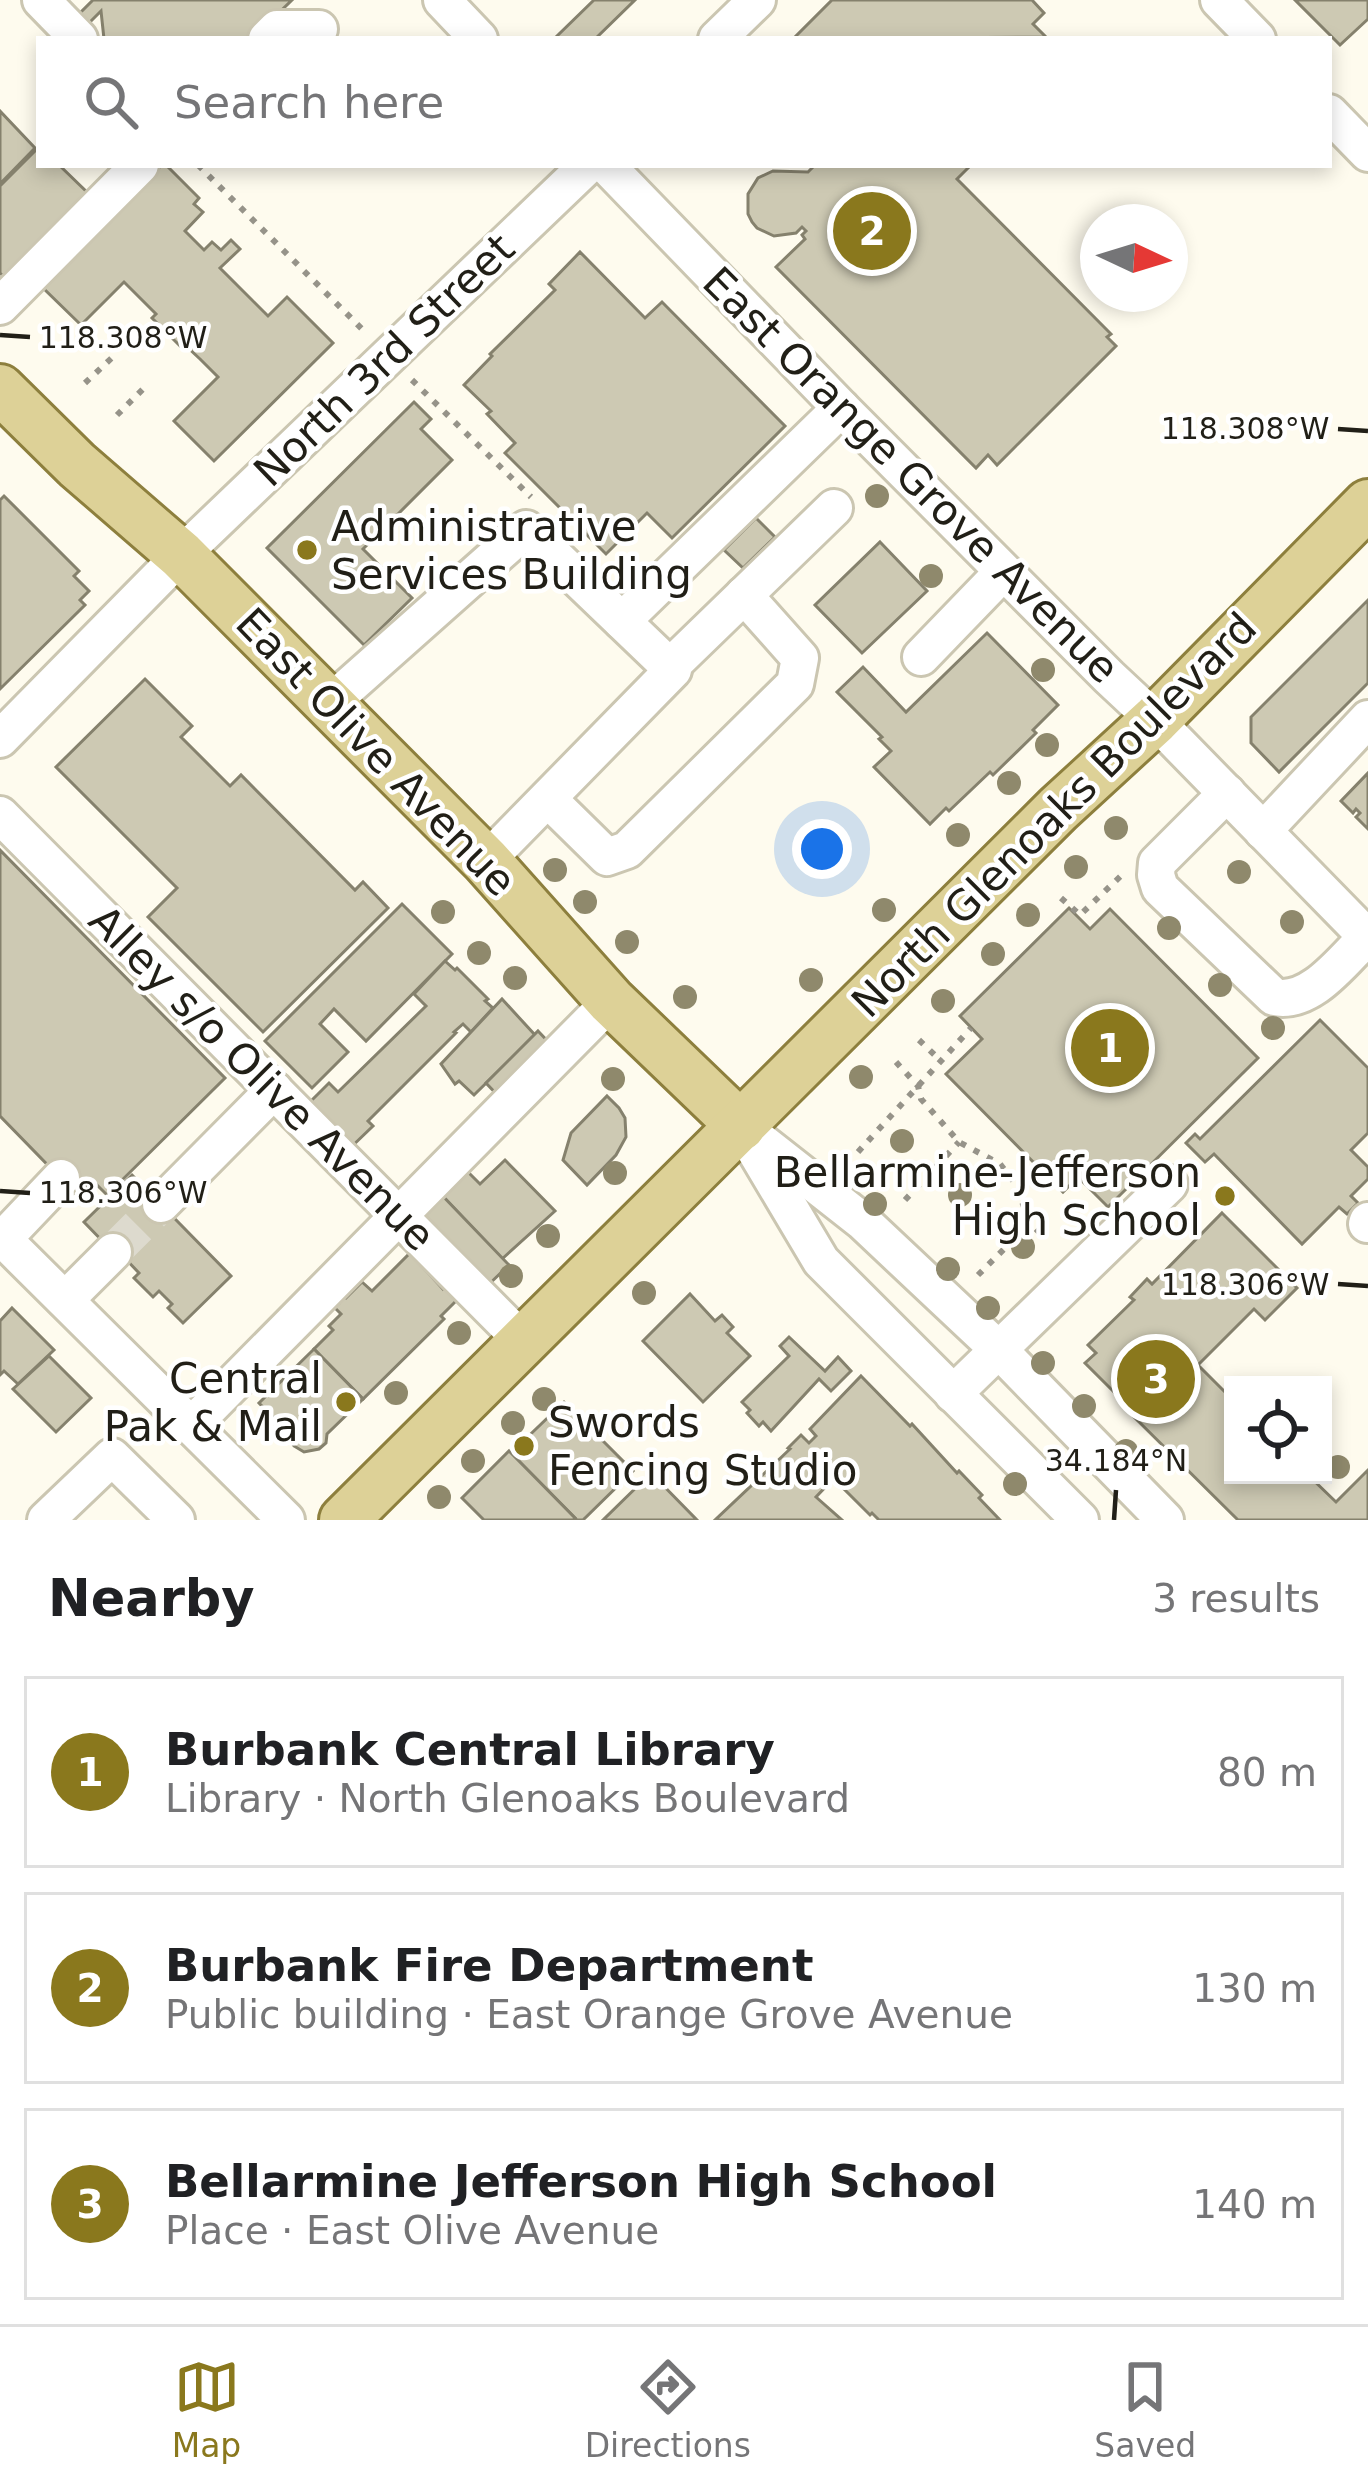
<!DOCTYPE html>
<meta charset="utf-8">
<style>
:root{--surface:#fff;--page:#f6f6f6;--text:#202124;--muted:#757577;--line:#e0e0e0;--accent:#8a781d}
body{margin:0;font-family:"DejaVu Sans",sans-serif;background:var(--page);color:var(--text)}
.controls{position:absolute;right:36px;bottom:36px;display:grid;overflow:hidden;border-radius:0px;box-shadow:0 6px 18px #0003}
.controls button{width:108px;height:108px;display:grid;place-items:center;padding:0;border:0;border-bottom:3px solid var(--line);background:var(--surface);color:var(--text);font:60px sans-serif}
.compass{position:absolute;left:1080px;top:204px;width:108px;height:108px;border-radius:50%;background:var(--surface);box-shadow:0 6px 18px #0003;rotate:94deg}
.you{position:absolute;left:822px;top:849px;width:42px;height:42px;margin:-30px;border:9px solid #fff;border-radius:50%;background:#1a73e8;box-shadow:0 0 0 18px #1a73e833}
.badge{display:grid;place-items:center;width:78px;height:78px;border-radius:50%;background:var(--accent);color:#fff;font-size:39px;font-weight:700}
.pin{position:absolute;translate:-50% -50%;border:6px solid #fff;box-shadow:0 3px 12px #0006}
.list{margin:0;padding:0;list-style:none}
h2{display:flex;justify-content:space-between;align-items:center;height:156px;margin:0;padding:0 48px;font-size:51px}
h2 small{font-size:39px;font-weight:400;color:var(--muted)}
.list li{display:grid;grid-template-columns:78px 1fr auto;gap:36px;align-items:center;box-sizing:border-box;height:192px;margin:0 24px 24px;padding:0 24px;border:3px solid var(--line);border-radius:0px}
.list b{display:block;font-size:45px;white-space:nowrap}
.list p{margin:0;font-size:39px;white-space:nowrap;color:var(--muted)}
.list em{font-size:39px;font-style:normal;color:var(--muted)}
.icon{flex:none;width:66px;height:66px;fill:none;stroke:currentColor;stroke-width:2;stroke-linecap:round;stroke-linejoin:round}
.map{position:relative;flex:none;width:1368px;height:1520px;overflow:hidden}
.search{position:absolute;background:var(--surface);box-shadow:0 6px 18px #0003;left:36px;right:36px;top:36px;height:132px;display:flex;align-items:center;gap:30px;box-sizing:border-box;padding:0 42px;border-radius:0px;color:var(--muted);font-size:45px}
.sheet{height:804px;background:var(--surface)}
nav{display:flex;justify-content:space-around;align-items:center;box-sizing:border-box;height:168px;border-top:3px solid var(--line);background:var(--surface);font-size:33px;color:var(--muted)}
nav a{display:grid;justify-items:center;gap:6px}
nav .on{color:var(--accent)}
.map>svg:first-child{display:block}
.building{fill:#cdc9b3;stroke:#85816d;stroke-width:3}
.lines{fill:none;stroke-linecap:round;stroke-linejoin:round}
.minor-tunnel{stroke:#dddace;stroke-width:36;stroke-dasharray:36 18;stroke-linecap:butt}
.minor-casing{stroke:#cbc6b1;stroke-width:42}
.major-casing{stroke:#8d7f3d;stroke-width:54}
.path{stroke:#969389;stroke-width:6;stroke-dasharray:6 9;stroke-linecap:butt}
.minor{stroke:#fff;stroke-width:36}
.major{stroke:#ddd197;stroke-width:48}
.tree{fill:#8f896c}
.ticks{fill:none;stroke:#211f17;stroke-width:4.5}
.poi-dot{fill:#8a781d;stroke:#fff;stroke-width:4.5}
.labels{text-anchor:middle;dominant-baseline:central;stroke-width:9;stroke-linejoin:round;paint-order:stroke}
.street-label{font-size:42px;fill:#211f17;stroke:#fff}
.poi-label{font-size:42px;fill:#211f17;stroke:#fff;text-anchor:start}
.ticks-label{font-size:30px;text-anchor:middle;fill:#211f17;stroke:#fff;stroke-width:9;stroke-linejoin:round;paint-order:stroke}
</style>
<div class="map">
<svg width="1368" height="1520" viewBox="0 0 1368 1520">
<rect width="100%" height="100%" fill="#fefbee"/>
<g class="building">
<path d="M 93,0 L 292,0 L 252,39 L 104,39 L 101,11 L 88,24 L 78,15 Z"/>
<path d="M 594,0 L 635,0 L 595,39 L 558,39 L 556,37 Z"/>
<path d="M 832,0 L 1032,0 L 1044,13 L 1033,24 L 1046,37 L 793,39 Z"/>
<path d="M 1295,0 L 1368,0 L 1368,19 L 1340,45 Z"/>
<path d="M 0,111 L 35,148 L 0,184 Z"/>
<path d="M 39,147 L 39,165 L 59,165 L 90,195 L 6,279 L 0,273 L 0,186 Z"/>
<path d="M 162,165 L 166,165 L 199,198 L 194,204 L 203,212 L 185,231 L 204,250 L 212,242 L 221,250 L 231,240 L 240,249 L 220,268 L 268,316 L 287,297 L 333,343 L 214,461 L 174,421 L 218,377 L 200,359 L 185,345 L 182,348 L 152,318 L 156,314 L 124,282 L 81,325 L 41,286 Z"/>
<path d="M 815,165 L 971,165 L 957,179 L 1111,334 L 1107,337 L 1116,346 L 997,465 L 988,455 L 976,468 L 776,267 L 805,239 L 802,235 L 806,231 L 802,227 L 796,233 L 774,236 L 757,228 L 752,222 L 748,214 L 748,194 L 758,178 L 773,171 L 808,172 Z"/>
<path d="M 580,252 L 645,318 L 662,302 L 785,426 L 672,538 L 647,513 L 606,554 L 505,453 L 515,443 L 487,414 L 491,411 L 464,385 L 492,356 L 490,354 L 555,290 L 549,284 Z"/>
<path d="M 414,402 L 431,419 L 421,429 L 452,460 L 363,549 L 412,598 L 364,645 L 267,548 Z"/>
<path d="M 4,496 L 79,571 L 74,576 L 89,591 L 80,600 L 85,605 L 0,689 L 0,500 Z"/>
<path d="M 756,518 L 775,537 L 743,568 L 724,550 Z"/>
<path d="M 880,542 L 927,591 L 862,653 L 815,605 Z"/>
<path d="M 1368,600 L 1368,683 L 1279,772 L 1251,743 L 1251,717 Z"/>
<path d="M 987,633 L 1058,705 L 1033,730 L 1036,733 L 993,775 L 990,772 L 949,811 L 946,808 L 930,824 L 874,767 L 891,751 L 879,739 L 882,737 L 837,692 L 863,667 L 906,712 Z"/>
<path d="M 145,679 L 192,726 L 181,737 L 230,786 L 241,775 L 355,890 L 363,882 L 388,908 L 263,1032 L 148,917 L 177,888 L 56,767 Z"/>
<path d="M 1368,773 L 1368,829 L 1356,817 L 1360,813 L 1356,809 L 1353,813 L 1341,801 Z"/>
<path d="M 0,850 L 225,1078 L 107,1195 L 92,1180 L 77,1195 L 0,1116 Z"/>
<path d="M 402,904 L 452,954 L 366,1041 L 334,1009 L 320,1024 L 348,1052 L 312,1088 L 265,1041 Z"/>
<path d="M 1069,908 L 1090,929 L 1110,909 L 1258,1058 L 1108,1207 L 1078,1177 L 1063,1192 L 946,1074 L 982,1039 L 960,1016 Z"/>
<path d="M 445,961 L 455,970 L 457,968 L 488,999 L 485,1001 L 493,1008 L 471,1032 L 463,1024 L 454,1032 L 456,1033 L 368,1121 L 373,1126 L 346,1152 L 303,1109 L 329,1083 L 338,1092 L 426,1006 L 414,994 Z"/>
<path d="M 502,999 L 535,1035 L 474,1095 L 459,1081 L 455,1084 L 441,1064 Z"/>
<path d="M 1320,1020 L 1368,1068 L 1368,1133 L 1351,1150 L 1368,1167 L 1368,1179 L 1351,1196 L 1358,1203 L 1347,1214 L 1339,1207 L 1302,1244 L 1214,1154 L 1205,1162 L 1186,1143 L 1195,1134 L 1200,1139 Z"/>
<path d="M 538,1031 L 557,1051 L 505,1103 L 486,1083 Z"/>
<path d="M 607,1096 L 619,1108 L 625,1118 L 626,1137 L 616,1155 L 587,1185 L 563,1160 L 571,1133 Z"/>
<path d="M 505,1160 L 555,1211 L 502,1259 L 436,1189 L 461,1165 L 480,1184 Z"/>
<path d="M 132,1175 L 231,1276 L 183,1323 L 168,1308 L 172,1304 L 159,1291 L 153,1297 L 134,1278 L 139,1273 L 121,1254 L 113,1252 L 84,1222 Z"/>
<path d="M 436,1189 L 509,1265 L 484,1289 L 411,1214 Z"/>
<path d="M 1222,1213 L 1297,1288 L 1265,1320 L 1254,1309 L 1198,1365 L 1233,1400 L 1233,1475 L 1308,1475 L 1336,1502 L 1368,1470 L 1368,1520 L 1238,1520 L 1129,1412 L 1142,1398 L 1136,1392 L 1125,1403 L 1085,1363 L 1096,1353 L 1088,1345 L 1134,1300 L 1130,1297 L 1147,1279 L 1152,1284 Z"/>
<path d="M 410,1253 L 443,1289 L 447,1285 L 459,1298 L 441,1316 L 444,1319 L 363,1399 L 314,1349 L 333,1330 L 329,1326 L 341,1314 L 334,1307 L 338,1304 L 333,1299 L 340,1292 L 346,1298 L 362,1282 L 372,1291 Z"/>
<path d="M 690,1294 L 715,1321 L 722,1315 L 733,1327 L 727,1333 L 750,1356 L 703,1402 L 643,1341 Z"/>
<path d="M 12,1308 L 54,1350 L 18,1384 L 4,1371 L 0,1375 L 0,1321 Z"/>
<path d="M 789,1337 L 825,1371 L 838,1357 L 851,1371 L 831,1391 L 819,1379 L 771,1431 L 763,1422 L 759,1426 L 747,1413 L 750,1410 L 742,1402 L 789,1356 L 780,1346 Z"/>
<path d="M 314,1349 L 363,1399 L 327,1434 L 326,1443 L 319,1449 L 304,1452 L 294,1446 L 290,1440 L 291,1436 L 259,1403 Z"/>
<path d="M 49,1356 L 91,1398 L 56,1432 L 13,1389 Z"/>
<path d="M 861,1376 L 910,1426 L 912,1424 L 957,1473 L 959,1471 L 982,1495 L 979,1498 L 1000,1520 L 879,1520 L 872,1513 L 870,1515 L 843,1488 L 845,1486 L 836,1476 L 816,1497 L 842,1520 L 715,1520 L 790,1449 L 788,1448 L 801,1435 L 809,1443 L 816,1436 L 810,1429 Z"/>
<path d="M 564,1402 L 633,1471 L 583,1520 L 577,1520 L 511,1453 Z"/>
<path d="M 509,1451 L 575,1518 L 573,1520 L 484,1520 L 462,1498 Z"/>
<path d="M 651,1473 L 697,1520 L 603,1520 Z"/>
</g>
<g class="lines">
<path class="minor-tunnel" d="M 113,1252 L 161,1204"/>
<g class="minor-casing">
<g id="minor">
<path d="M 41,0 L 79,39"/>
<path d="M 442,0 L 479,39"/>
<path d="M 1219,0 L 1257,39"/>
<path d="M 267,39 L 277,29 L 319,29"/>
<path d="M 717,39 L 757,0"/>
<path d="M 1329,113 L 1368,153"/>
<path d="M 606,165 L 841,408 L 1109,677 L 1155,720 L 1368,938"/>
<path d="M 0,306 L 140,165"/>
<path d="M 622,621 L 841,408"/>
<path d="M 921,657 L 1003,572"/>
<path d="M 670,667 L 834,508"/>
<path d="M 329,704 L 526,529 L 673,670 L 486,861"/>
<path d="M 0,739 L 181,555 L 588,165"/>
<path d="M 1227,793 L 1157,863 L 1156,875 L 1160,888 L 1274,997 C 1311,1005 1343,960 1367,937"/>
<path d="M 548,799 L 607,857 L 627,850 L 795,684 L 800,658 L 744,595"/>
<path d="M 0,815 L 523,1341"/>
<path d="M 1263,831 L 1368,719"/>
<path d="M 741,1126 L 862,1221 L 999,1350 L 1165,1520"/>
<path d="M 752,1145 L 821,1261 L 1080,1520"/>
<path d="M 161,1204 L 274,1090"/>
<path d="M 1367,1224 L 1368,1221"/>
<path d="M 0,1236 L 286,1520"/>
<path d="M 3,1239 L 61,1178"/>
<path d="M 65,1300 L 113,1252"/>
<path d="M 953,1394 L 1169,1184"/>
<path d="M 191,1426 L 611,1001"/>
<path d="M 46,1520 L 112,1457 L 176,1520"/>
</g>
</g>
<g class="major-casing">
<g id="major">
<path d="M 0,389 L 77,465 L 181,555 L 486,861 L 611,1001 L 741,1126"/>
<path d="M 344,1520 L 1058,809 L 1155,720 L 1368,504"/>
</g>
</g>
<g class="path">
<path d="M 198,165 L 365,332"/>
<path d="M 158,343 L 168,334"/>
<path d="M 412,380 L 531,497"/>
<path d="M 85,383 L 116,354"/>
<path d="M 117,415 L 147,385"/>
<path d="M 1061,898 L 1080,915 L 1125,872"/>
<path d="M 919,1040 L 941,1061"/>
<path d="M 896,1062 L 918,1086 L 921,1099 L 959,1142 L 1000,1164 L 1015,1183 L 1030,1223 L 1046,1239"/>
<path d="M 858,1152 L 971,1028"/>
<path d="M 905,1200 L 959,1142"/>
<path d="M 978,1275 L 1030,1223"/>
</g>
<use href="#minor" class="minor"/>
<use href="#major" class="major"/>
</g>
<g class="tree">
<circle cx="877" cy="496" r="12"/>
<circle cx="931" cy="576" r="12"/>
<circle cx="1043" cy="670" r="12"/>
<circle cx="1047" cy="745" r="12"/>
<circle cx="1009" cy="783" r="12"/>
<circle cx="1116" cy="828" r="12"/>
<circle cx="958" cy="835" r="12"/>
<circle cx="1076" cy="867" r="12"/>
<circle cx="555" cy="870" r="12"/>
<circle cx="1239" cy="872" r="12"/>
<circle cx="585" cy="902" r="12"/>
<circle cx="884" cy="910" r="12"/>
<circle cx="443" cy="912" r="12"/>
<circle cx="1028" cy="915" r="12"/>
<circle cx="1292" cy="922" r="12"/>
<circle cx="1169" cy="928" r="12"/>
<circle cx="627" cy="942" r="12"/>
<circle cx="479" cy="953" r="12"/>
<circle cx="993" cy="954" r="12"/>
<circle cx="515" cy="978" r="12"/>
<circle cx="811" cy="980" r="12"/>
<circle cx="1220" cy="985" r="12"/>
<circle cx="685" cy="997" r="12"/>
<circle cx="943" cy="1001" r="12"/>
<circle cx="1273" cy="1028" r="12"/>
<circle cx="861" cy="1077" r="12"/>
<circle cx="613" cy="1079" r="12"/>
<circle cx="902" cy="1141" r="12"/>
<circle cx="615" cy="1173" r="12"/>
<circle cx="960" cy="1195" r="12"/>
<circle cx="875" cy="1204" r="12"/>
<circle cx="548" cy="1236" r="12"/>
<circle cx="1023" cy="1247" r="12"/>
<circle cx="948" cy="1269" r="12"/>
<circle cx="511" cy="1276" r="12"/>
<circle cx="644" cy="1293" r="12"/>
<circle cx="988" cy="1308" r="12"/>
<circle cx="459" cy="1333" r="12"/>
<circle cx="1043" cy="1363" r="12"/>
<circle cx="396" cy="1393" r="12"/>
<circle cx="544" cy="1399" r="12"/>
<circle cx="1084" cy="1406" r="12"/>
<circle cx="513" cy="1423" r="12"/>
<circle cx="1126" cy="1451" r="12"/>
<circle cx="473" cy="1461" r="12"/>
<circle cx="1338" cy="1467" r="12"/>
<circle cx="1015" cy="1484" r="12"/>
<circle cx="439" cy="1497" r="12"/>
</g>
<path class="ticks" d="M 0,335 L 30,337M 1338,429 L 1368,431M 0,1191 L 30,1193M 1338,1284 L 1368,1286M 1114,1520 L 1116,1490"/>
<g class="poi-dot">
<circle cx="307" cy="550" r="12"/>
<circle cx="1225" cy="1196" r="12"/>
<circle cx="346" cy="1402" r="12"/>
<circle cx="524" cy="1446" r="12"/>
</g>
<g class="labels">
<g class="street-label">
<text transform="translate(384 360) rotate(-44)">North 3rd Street</text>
<text transform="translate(911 475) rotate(45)">East Orange Grove Avenue</text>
<text transform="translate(376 752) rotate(46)">East Olive Avenue</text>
<text transform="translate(1054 815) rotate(-45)">North Glenoaks Boulevard</text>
<text transform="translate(262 1078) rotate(45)">Alley s/o Olive Avenue</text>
</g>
<g class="poi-label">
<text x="331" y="526">Administrative<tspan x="331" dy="48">Services Building</tspan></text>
<text x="1201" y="1172" text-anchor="end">Bellarmine-Jefferson<tspan x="1201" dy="48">High School</tspan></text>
<text x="322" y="1378" text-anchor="end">Central<tspan x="322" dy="48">Pak &amp; Mail</tspan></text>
<text x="548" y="1422">Swords<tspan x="548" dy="48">Fencing Studio</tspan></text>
</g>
</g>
<g class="ticks-label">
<text x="123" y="348">118.308°W</text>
<text x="1245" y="439">118.308°W</text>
<text x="123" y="1203">118.306°W</text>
<text x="1245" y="1295">118.306°W</text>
<text x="1116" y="1471">34.184°N</text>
</g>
</svg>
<div class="controls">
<button><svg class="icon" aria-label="locate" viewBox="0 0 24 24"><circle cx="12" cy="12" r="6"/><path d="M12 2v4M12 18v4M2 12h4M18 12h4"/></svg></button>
</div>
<svg class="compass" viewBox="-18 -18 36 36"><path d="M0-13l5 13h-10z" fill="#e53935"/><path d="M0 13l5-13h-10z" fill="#757577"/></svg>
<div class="you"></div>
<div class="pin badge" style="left:1110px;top:1048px">1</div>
<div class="pin badge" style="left:872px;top:231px">2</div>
<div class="pin badge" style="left:1156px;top:1379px">3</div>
<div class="search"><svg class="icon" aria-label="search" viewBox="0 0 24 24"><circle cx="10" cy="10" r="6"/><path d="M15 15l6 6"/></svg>Search here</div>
</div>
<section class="sheet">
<h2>Nearby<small>3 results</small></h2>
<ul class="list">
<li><span class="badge">1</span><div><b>Burbank Central Library</b><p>Library · North Glenoaks Boulevard</p></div><em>80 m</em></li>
<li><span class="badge">2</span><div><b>Burbank Fire Department</b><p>Public building · East Orange Grove Avenue</p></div><em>130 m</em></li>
<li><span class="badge">3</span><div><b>Bellarmine Jefferson High School</b><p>Place · East Olive Avenue</p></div><em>140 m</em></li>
</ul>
</section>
<nav>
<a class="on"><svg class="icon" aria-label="map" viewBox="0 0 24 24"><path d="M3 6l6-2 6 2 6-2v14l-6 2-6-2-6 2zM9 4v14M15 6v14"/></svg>Map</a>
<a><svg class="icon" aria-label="directions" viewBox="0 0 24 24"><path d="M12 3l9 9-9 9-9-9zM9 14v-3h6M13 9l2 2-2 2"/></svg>Directions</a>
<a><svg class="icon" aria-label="saved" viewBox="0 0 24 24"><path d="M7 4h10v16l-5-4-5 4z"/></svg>Saved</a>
</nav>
